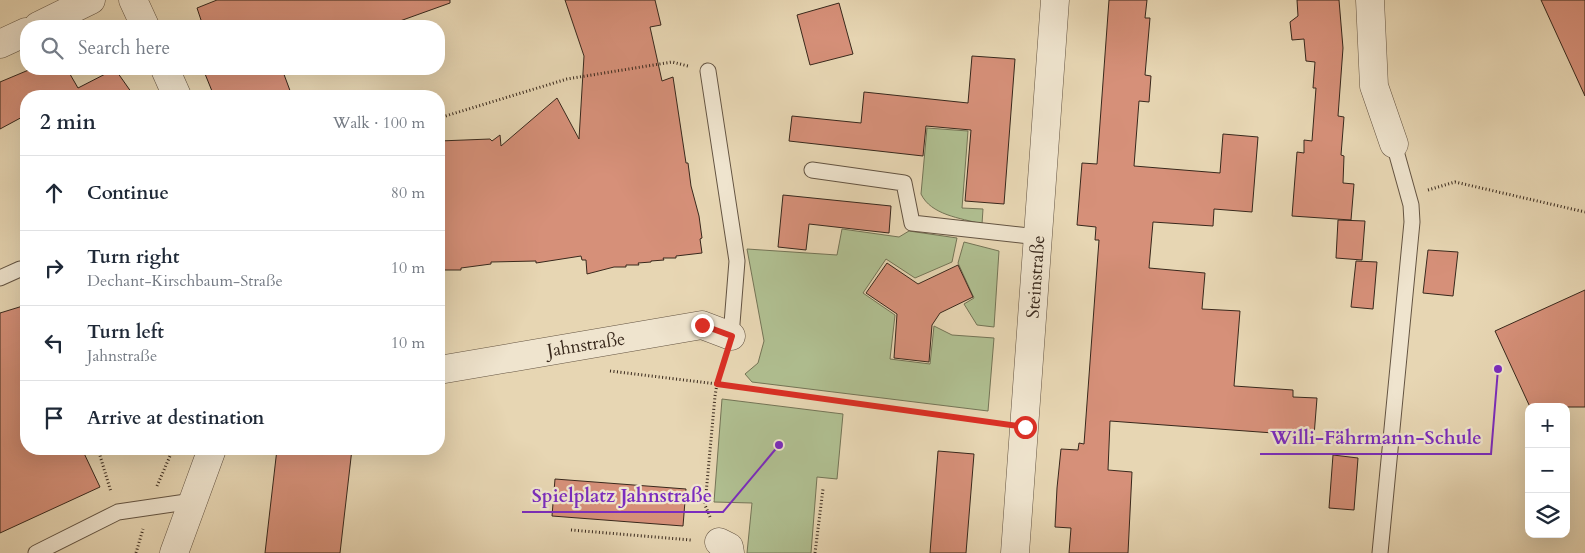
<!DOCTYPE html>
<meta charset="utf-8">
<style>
:root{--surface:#fff;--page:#f6f6f7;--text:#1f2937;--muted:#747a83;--line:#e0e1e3}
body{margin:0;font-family:Cardo,serif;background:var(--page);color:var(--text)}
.controls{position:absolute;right:15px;bottom:15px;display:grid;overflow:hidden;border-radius:10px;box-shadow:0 5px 20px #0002}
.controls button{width:45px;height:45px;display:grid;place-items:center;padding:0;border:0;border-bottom:1px solid var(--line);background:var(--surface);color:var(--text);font:25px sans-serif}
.stop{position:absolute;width:15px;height:15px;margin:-11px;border:4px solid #d93025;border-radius:50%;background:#fff}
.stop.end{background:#d93025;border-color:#fff;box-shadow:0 1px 5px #0008}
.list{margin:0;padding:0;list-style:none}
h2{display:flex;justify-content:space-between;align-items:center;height:65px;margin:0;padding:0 20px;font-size:21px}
h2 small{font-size:16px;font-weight:400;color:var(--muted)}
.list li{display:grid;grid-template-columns:32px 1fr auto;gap:15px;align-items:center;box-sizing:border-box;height:75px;padding:0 20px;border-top:1px solid var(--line)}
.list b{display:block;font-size:19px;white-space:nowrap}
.list p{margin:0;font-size:16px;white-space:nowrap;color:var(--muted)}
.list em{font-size:16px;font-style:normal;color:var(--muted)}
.icon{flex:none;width:28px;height:28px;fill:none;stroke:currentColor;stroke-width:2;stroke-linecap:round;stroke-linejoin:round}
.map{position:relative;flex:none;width:1585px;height:553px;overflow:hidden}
.search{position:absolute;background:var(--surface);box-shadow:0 5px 20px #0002;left:20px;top:20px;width:425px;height:55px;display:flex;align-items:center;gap:12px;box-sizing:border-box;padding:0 18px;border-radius:20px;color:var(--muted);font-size:19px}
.panel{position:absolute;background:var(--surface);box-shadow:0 5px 20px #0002;left:20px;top:90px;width:425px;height:365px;border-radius:20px}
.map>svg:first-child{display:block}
.green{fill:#b0bf91;stroke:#747456}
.building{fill:#d69079;stroke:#38281c}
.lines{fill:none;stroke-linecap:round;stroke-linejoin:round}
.service-casing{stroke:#645442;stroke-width:17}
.minor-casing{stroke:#645442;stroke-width:29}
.path{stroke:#38281c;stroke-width:3;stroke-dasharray:1 2.5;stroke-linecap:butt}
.service{stroke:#efe4ce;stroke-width:15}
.minor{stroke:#efe4ce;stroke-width:28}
.route{stroke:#d93025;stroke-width:6}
.labels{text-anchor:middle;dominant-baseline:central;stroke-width:4.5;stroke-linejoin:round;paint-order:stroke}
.street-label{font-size:18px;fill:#38281c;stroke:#efe4ce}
.leader{fill:none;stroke:#7b2cbf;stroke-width:2}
.callout-dot{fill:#7b2cbf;stroke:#efe4ce;stroke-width:2}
.callout-label{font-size:19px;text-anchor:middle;font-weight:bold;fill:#7b2cbf;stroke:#efe4ce;stroke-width:4.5;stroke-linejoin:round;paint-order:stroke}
</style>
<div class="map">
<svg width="1585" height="553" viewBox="0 0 1585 553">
<rect width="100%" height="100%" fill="#e7d6b3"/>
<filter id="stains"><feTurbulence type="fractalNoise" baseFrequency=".004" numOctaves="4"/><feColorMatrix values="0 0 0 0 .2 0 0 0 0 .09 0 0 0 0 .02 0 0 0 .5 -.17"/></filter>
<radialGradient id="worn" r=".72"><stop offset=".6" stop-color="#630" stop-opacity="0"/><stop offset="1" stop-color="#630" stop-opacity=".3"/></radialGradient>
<g class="green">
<path d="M 927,128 L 968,131 L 962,208 L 983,209 L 982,224 C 960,218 931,215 921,194 Z"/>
<path d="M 842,229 L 899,237 L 909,231 L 957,238 L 952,262 L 915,278 L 886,259 L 863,293 L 895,315 L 890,359 L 930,364 L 934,326 L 952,335 L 994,338 L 988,411 L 752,382 L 745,374 L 758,363 L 764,341 L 747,249 L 837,255 Z"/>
<path d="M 964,242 L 999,251 L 994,327 L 977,325 L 964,304 L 974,298 L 958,263 Z"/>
<path d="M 722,399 L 843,414 L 837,479 L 817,477 L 811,553 L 747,553 L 752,503 L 714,502 Z"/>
</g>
<g class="building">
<path d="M 217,0 L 450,0 L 450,3 L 386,26 L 203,26 L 197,8 Z"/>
<path d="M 565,0 L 655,0 L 661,25 L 650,27 L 662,81 L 673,77 L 686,163 L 688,163 L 691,186 L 699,216 L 702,238 L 700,239 L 702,253 L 676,256 L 676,258 L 663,258 L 664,260 L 651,261 L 651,262 L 638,263 L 639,265 L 626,265 L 626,267 L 614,267 L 587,274 L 586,260 L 582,260 L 581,256 L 536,263 L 536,261 L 491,262 L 491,264 L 461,268 L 461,270 L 439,270 L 439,141 L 490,139 L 492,141 L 500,135 L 501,146 L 557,98 L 579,139 L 584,56 Z"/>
<path d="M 1109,0 L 1147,0 L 1145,18 L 1150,18 L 1145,75 L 1151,76 L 1149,102 L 1139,101 L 1134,166 L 1220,173 L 1223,134 L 1258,137 L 1252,212 L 1214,209 L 1213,226 L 1153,222 L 1149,268 L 1205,273 L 1202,309 L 1240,311 L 1234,386 L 1293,390 L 1293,397 L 1317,398 L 1314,436 L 1110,421 L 1108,470 L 1132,472 L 1128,553 L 1069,553 L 1071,528 L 1055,527 L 1057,488 L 1061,449 L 1078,450 L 1079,443 L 1084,444 L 1099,240 L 1095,240 L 1096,227 L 1077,225 L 1082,163 L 1097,164 Z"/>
<path d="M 1297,0 L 1339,0 L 1343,48 L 1338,116 L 1344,117 L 1341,155 L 1344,156 L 1343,183 L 1354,184 L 1351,220 L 1292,216 L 1297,152 L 1304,153 L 1304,140 L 1312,141 L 1316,88 L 1313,88 L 1315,62 L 1306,61 L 1304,39 L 1292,40 L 1290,22 L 1298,16 Z"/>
<path d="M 1541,0 L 1585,0 L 1585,96 Z"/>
<path d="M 839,3 L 853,54 L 810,65 L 797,15 Z"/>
<path d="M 972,56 L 1015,59 L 1004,204 L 965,201 L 971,130 L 926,126 L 923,156 L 789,141 L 792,116 L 861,123 L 864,92 L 968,103 Z"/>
<path d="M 31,69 L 67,69 L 78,88 L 115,69 L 134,96 L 26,96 L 26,115 L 0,129 L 0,82 Z"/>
<path d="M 203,69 L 282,69 L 292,96 L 214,96 Z"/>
<path d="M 783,195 L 891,206 L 889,233 L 809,224 L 806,250 L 778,247 Z"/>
<path d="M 1338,220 L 1365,221 L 1362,260 L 1336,258 Z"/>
<path d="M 1428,250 L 1458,252 L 1453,296 L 1423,293 Z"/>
<path d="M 1356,261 L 1377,262 L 1373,309 L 1351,307 Z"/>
<path d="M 887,263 L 918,284 L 958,265 L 973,297 L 940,313 L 932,325 L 929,362 L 894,358 L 897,314 L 866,293 Z"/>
<path d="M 1585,290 L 1585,407 L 1530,407 L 1495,331 Z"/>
<path d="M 26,305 L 26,449 L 82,449 L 100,487 L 0,533 L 0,313 Z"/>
<path d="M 277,449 L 352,449 L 340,553 L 265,553 Z"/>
<path d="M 938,451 L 974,454 L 966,553 L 930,553 Z"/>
<path d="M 1333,455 L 1358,458 L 1354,510 L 1329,508 Z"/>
<path d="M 555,479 L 686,489 L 683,526 L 552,516 Z"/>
</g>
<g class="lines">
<g class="service-casing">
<g id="service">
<path d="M 708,71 L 737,261 L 731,336"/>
<path d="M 812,170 L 904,183 L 912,223 L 1038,237"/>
<path d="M 0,278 L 20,269"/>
<path d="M 36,553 L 118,512 L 193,501"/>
<path d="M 1380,553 L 1412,222 L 1411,205 L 1394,144"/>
</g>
</g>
<g class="minor-casing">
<g id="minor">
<path d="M 133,0 L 145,26"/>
<path d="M 1370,0 L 1374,86 L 1394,144"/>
<path d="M 38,26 L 91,0"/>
<path d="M 0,44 L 26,32"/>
<path d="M 165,69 L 177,96"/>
<path d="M 439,370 L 702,325 L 731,336"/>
<path d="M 719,542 L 729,547 L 730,553"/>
<path d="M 174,553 L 212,449"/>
<path d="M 1015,553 L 1055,0"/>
</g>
</g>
<g class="path">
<path d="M 439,118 L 567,79 L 672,62 L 688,66"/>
<path d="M 1428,190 L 1455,182 L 1585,212"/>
<path d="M 610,371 L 717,384 L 998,423"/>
<path d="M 98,449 L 111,492"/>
<path d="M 157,486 L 173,449"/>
<path d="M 710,517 L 705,505 L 715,396 L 717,384 L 724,361"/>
<path d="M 571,530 L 691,540"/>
<path d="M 136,553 L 143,529"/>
<path d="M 815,553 L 823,489"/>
</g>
<use href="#service" class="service"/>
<use href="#minor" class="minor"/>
</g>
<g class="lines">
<path class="route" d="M 702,325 L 732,336 L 717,384 L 1025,427"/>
</g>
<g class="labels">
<g class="street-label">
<text transform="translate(1036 277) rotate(-86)">Steinstraße</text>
<text transform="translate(586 345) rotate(-9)">Jahnstraße</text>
</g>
</g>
<path class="leader" d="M1498 369L1491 454H1260M779 445L723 512H522"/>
<g class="callout-dot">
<circle cx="1498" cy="369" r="5"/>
<circle cx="779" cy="445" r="5"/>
</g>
<g class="callout-label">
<text x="1376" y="444">Willi-Fährmann-Schule</text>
<text x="622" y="502">Spielplatz Jahnstraße</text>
</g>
<rect width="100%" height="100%" filter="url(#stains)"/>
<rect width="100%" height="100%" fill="url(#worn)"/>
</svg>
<div class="controls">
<button>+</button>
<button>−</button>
<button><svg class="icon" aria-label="layers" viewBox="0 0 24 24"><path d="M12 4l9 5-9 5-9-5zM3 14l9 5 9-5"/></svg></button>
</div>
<div class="stop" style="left:1025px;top:427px"></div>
<div class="stop end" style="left:702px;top:325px"></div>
<div class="search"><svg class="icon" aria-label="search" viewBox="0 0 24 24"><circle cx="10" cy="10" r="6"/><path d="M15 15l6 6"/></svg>Search here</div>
<section class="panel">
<h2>2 min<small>Walk · 100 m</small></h2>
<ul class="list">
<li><svg class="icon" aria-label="ahead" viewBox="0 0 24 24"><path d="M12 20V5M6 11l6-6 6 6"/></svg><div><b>Continue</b></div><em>80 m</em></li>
<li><svg class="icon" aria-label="right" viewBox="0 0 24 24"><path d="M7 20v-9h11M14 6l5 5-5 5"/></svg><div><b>Turn right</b><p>Dechant-Kirschbaum-Straße</p></div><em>10 m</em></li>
<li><svg class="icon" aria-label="left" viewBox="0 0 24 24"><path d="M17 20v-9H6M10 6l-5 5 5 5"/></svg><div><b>Turn left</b><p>Jahnstraße</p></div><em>10 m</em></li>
<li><svg class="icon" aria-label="arrive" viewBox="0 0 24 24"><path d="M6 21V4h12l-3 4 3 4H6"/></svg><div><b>Arrive at destination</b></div></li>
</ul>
</section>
</div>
